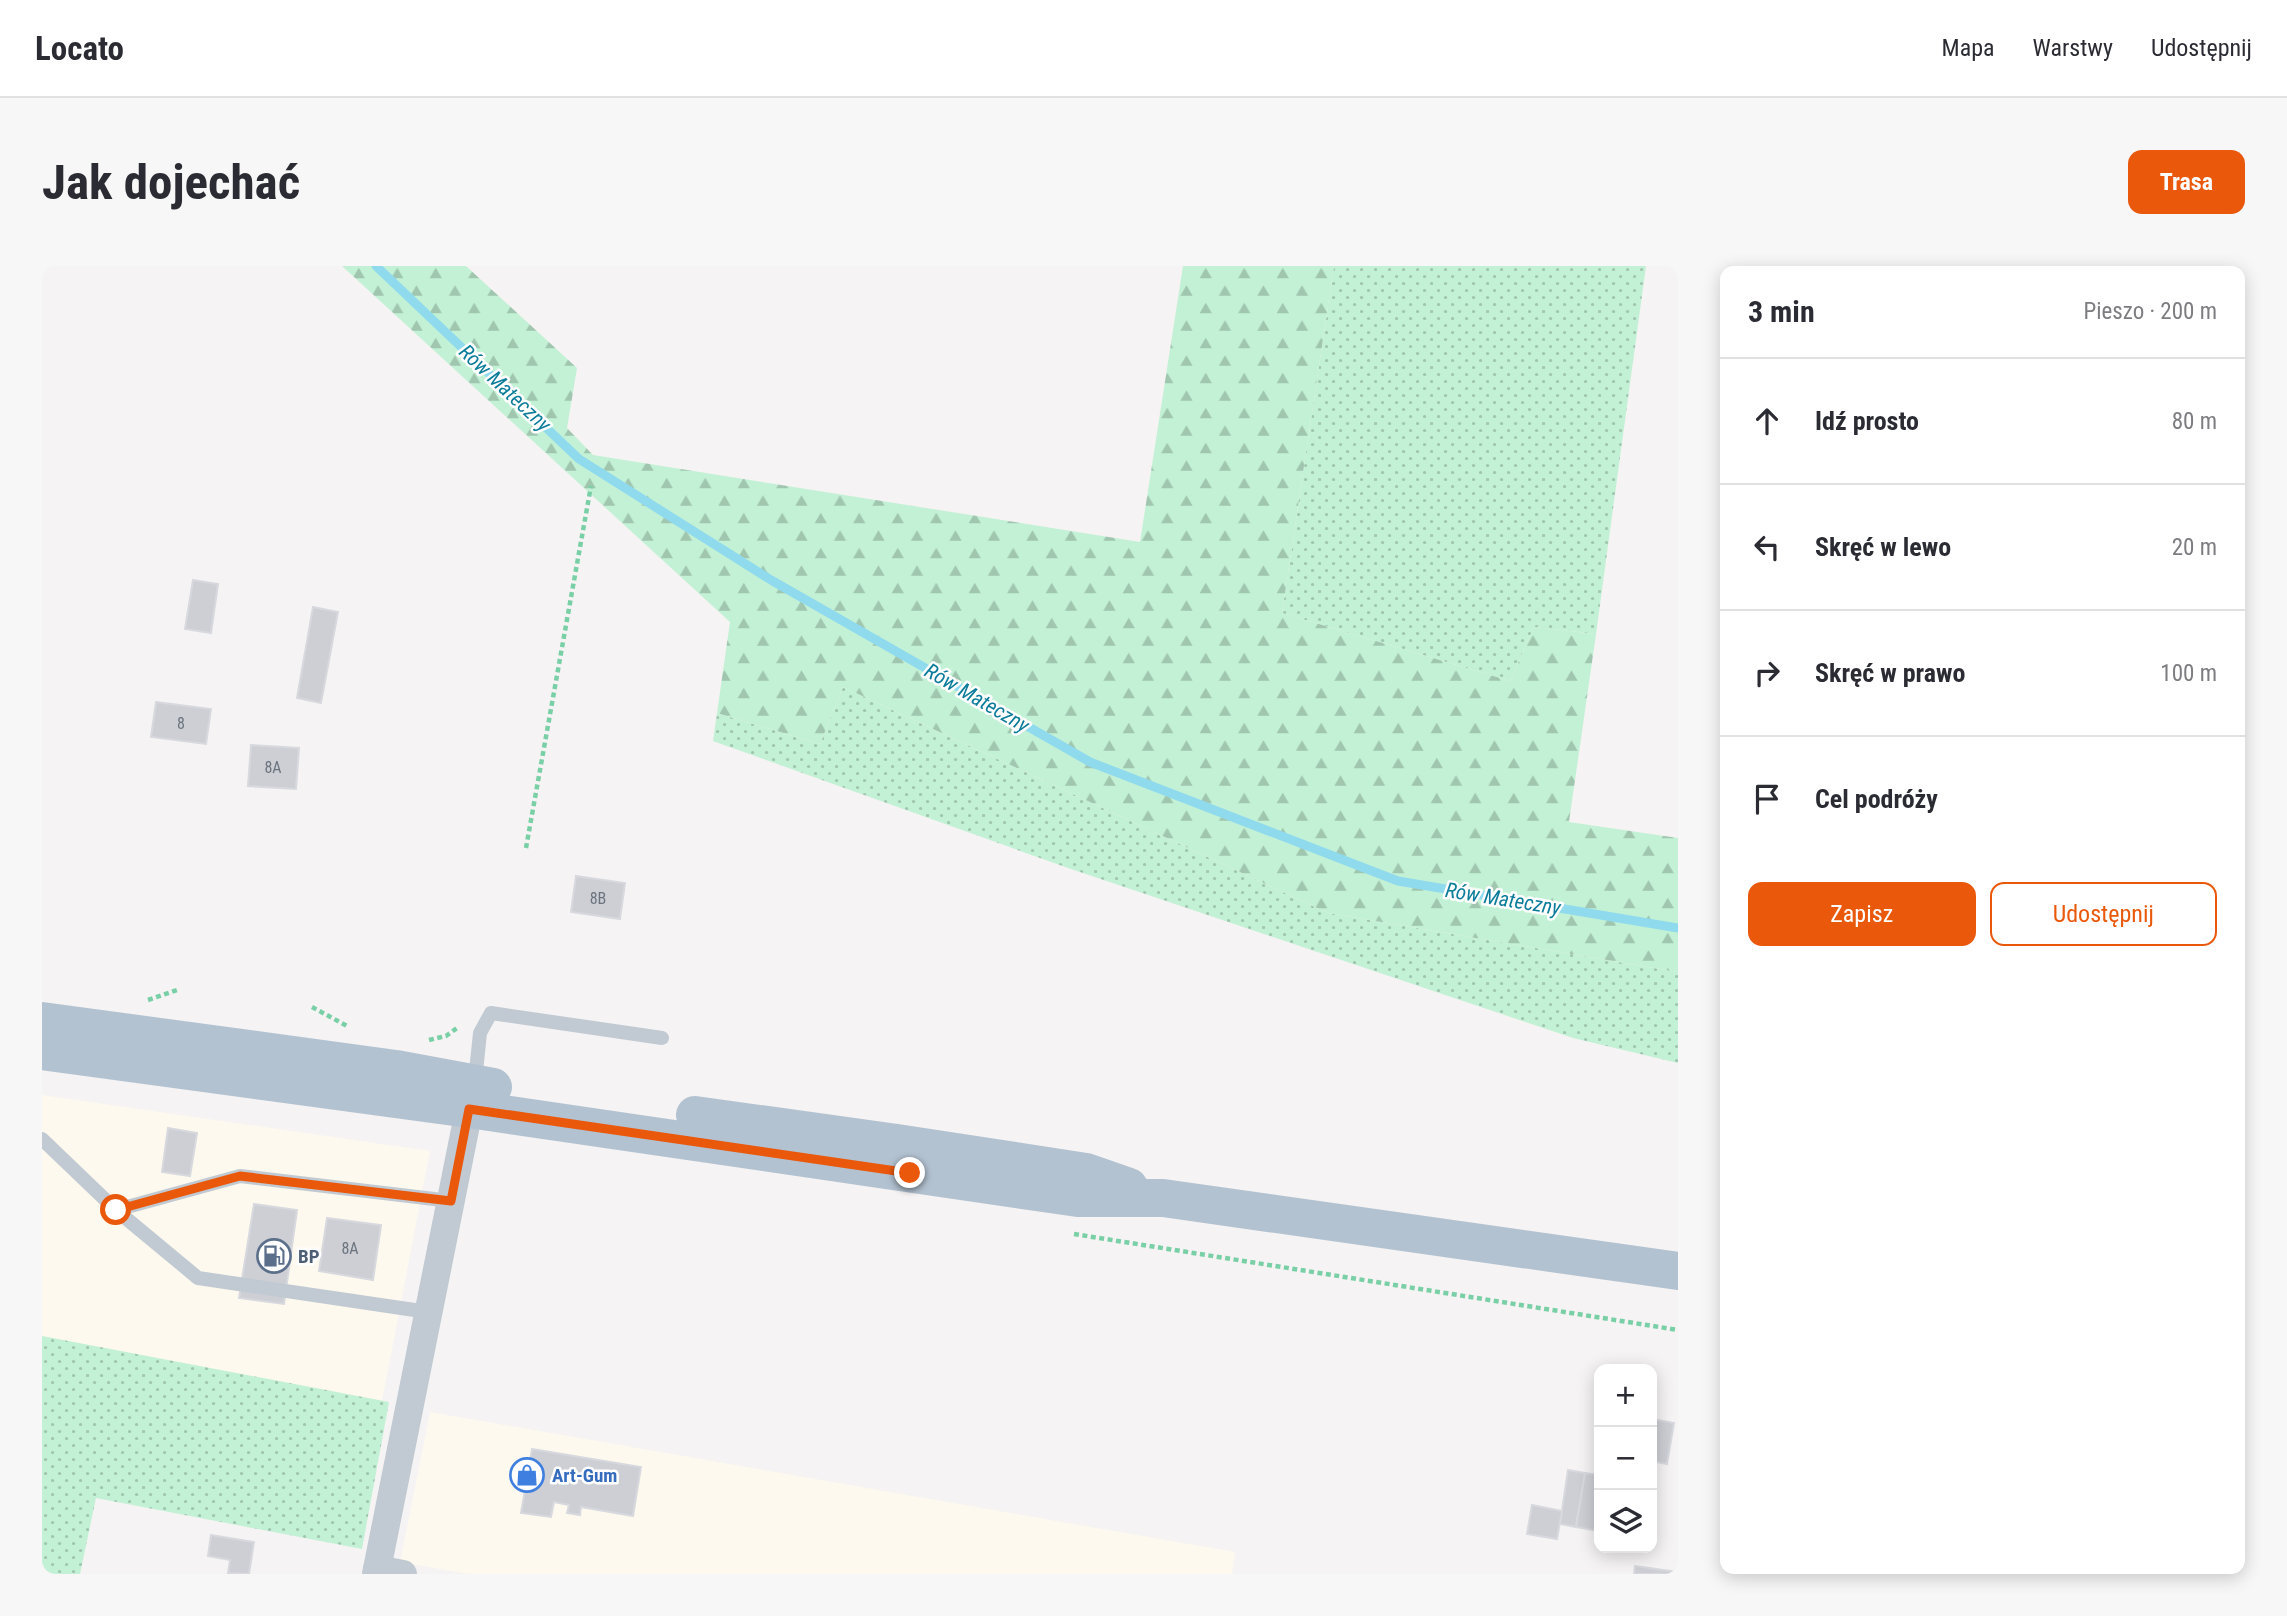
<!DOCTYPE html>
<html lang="pl">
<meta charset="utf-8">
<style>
:root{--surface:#fff;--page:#f7f7f7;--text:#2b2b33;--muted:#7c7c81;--line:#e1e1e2;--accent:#ea580c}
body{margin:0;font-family:"Roboto Condensed",sans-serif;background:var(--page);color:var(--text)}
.controls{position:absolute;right:21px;bottom:21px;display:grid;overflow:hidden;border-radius:14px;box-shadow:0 4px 18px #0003}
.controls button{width:63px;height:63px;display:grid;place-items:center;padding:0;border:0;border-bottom:2px solid var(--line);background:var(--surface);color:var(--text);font:35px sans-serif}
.stop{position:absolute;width:21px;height:21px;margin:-16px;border:5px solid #ea580c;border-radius:50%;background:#fff}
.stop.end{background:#ea580c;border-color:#fff;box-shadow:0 2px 7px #0008}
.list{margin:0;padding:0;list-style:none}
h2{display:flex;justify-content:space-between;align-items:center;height:91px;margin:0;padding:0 28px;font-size:30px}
h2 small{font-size:23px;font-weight:400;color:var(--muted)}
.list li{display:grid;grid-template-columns:46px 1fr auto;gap:21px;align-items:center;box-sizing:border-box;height:126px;padding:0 28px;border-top:2px solid var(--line)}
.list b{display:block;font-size:26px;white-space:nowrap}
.list em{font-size:23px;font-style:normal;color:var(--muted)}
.actions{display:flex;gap:14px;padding:21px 28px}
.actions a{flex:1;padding:16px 0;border:2px solid var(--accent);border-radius:14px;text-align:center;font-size:24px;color:var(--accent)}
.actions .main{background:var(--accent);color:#fff}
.icon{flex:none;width:38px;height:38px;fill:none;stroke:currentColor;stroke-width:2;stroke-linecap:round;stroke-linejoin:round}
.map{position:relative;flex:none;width:1636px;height:1308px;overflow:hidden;border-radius:14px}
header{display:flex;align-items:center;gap:42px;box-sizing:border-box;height:98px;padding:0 35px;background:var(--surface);border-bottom:2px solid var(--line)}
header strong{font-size:33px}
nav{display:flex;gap:38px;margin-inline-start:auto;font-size:24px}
.intro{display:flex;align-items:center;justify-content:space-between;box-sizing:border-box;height:168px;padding:0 42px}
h1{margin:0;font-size:49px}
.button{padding:18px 32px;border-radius:14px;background:var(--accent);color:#fff;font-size:24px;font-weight:700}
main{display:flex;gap:42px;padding:0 42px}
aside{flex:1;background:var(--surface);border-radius:14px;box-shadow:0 4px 18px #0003}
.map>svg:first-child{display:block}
.commercial{fill:#fdf9ef}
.grass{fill:url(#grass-dots)}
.forest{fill:url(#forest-firs)}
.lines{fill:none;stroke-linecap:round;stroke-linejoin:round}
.stream{stroke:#90daee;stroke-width:9}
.building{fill:#cdcfd5;stroke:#d7d9de;stroke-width:2}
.path{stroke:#7ad0a6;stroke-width:4.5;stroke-dasharray:5 3.5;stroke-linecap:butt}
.service{stroke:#c1cad2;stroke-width:14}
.minor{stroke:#c1cad2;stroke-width:28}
.primary{stroke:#b3c2d1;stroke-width:38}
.route{stroke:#ea580c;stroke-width:9}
.labels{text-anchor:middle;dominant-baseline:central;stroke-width:5;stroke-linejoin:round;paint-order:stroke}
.number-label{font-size:16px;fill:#6b747e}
.service-label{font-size:19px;font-weight:bold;fill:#4e5e75;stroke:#fff;text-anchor:start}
.shop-label{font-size:19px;font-weight:bold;fill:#366cbe;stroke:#fff;text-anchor:start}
.water-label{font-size:21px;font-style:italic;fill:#0c7c9b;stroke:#fff}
</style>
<header>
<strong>Locato</strong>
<nav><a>Mapa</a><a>Warstwy</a><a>Udostępnij</a></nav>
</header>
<div class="intro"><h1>Jak dojechać</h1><a class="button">Trasa</a></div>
<main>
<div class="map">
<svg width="1636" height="1308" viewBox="0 0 1636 1308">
<defs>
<pattern id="grass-dots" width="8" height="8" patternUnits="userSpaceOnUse" patternTransform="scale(1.75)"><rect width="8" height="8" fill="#c3f1d5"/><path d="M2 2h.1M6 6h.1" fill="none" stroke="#a0c6b0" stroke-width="1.8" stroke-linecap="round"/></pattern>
<pattern id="forest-firs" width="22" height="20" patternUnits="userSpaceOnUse" patternTransform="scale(1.75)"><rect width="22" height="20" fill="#c3f1d5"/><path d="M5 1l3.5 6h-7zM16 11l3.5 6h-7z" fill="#a0c6b0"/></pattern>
</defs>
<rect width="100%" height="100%" fill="#f5f3f3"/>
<g class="commercial">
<path d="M 0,829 L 388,885 L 340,1135 L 0,1070 Z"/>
<path d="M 388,1146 L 1193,1286 L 1190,1308 L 426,1308 L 358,1296 Z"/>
</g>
<g class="grass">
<path d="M 1292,0 L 1604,0 L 1554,368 L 1492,361 L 1468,415 L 1240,347 Z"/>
<path d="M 801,421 L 1286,647 L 1636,706 L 1636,797 L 1531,772 L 1026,602 L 671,475 L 675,447 L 778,478 Z"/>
<path d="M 0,1070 L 347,1136 L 320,1283 L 54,1232 L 38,1308 L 0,1308 Z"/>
</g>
<path class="forest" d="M 300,0 L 424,0 L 535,102 L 525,162 L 551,189 L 1098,276 L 1141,0 L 1292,0 L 1240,347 L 1468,415 L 1492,361 L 1554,368 L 1527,556 L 1636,572 L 1636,706 L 1286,647 L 801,421 L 778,478 L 675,447 L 688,356 Z"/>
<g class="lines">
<path class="stream" d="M 334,0 L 537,193 L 729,314 L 1048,496 L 1356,615 L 1636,662"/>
</g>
<g class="building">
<path d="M 151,314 L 176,318 L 169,367 L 143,363 Z"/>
<path d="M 271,341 L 296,346 L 279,437 L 255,432 Z"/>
<path d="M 114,436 L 169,443 L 164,478 L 109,471 Z"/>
<path d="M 209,479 L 257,482 L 254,523 L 206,520 Z"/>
<path d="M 534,610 L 583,617 L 578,653 L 529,646 Z"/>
<path d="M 126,862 L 155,867 L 148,910 L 120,906 Z"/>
<path d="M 212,938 L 255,944 L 242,1038 L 197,1032 Z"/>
<path d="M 285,952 L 339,959 L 331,1014 L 277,1005 Z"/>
<path d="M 1610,1153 L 1632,1157 L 1625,1198 L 1610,1195 Z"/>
<path d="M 490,1183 L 599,1201 L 591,1250 L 539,1241 L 538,1249 L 525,1247 L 527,1239 L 512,1236 L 509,1251 L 479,1247 Z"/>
<path d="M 1526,1204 L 1543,1207 L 1534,1261 L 1518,1258 Z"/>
<path d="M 1543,1207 L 1557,1209 L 1557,1265 L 1534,1261 Z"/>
<path d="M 1490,1239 L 1520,1245 L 1515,1273 L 1485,1268 Z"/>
<path d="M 169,1269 L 212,1276 L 207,1308 L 186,1307 L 188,1294 L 166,1290 Z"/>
<path d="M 1593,1300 L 1636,1306 L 1636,1308 L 1592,1308 Z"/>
</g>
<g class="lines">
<g class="path">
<path d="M 484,582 L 549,220"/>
<path d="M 106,734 L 138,723"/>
<path d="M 270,741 L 307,761"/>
<path d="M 387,774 L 404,770 L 415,762"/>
<path d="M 1032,968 L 1636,1064"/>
</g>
<g class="service">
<path d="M 433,815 L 438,767 L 449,747 L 620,772"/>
<path d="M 0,873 L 74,944 L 156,1012 L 386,1046"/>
<path d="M 74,944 L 198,910 L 409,935"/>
</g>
<g class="minor">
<path d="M 335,1303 L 361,1308"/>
<path d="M 334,1308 L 431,824"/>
</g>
<g class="primary">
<path d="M 0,755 L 354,803 L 451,821"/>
<path d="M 0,785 L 427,843 L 1036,932 L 1121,932 L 1636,1005"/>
<path d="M 653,849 L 855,877 L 1044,906 L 1087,921"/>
</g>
</g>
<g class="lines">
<path class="route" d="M 74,944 L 198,910 L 409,935 L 427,843 L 868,907"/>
</g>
<defs>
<g id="fuel-ring" transform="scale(1.75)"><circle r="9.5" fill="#fff" stroke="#5c6f8a" stroke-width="1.5"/><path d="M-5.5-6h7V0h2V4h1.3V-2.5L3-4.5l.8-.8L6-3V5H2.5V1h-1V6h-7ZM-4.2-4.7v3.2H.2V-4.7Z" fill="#5c6f8a"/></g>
<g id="shop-ring" transform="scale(1.75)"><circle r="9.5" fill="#fff" stroke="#3f7fe0" stroke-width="1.5"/><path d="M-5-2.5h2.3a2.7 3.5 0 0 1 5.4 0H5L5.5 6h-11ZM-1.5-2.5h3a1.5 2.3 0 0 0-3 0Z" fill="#3f7fe0"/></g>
</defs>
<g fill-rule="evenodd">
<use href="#fuel-ring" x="232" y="990"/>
<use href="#shop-ring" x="485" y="1209"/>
</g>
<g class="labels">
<g class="number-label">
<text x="139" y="457">8</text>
<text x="231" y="501">8A</text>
<text x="556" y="632">8B</text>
<text x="308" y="982">8A</text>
</g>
<g class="service-label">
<text x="256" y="990">BP</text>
</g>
<g class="shop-label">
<text x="510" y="1209">Art-Gum</text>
</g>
<g class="water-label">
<text transform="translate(463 122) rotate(43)">Rów Mateczny</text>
<text transform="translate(935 432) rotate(30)">Rów Mateczny</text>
<text transform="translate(1461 633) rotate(9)">Rów Mateczny</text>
</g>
</g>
</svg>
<div class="controls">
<button>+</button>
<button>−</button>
<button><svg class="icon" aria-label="layers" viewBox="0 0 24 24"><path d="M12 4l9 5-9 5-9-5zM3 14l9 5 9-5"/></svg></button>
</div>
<div class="stop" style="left:74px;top:944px"></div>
<div class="stop end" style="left:868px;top:907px"></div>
</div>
<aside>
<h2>3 min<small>Pieszo · 200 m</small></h2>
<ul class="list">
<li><svg class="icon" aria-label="ahead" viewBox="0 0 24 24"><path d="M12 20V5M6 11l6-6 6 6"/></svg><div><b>Idź prosto</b></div><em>80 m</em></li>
<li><svg class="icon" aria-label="left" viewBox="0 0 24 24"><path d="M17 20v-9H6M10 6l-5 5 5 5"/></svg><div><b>Skręć w lewo</b></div><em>20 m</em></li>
<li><svg class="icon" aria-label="right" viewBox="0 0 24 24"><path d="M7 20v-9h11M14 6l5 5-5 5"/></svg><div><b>Skręć w prawo</b></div><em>100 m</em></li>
<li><svg class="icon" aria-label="arrive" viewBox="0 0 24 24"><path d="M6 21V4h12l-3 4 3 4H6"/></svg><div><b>Cel podróży</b></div></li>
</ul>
<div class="actions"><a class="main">Zapisz</a><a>Udostępnij</a></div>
</aside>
</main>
